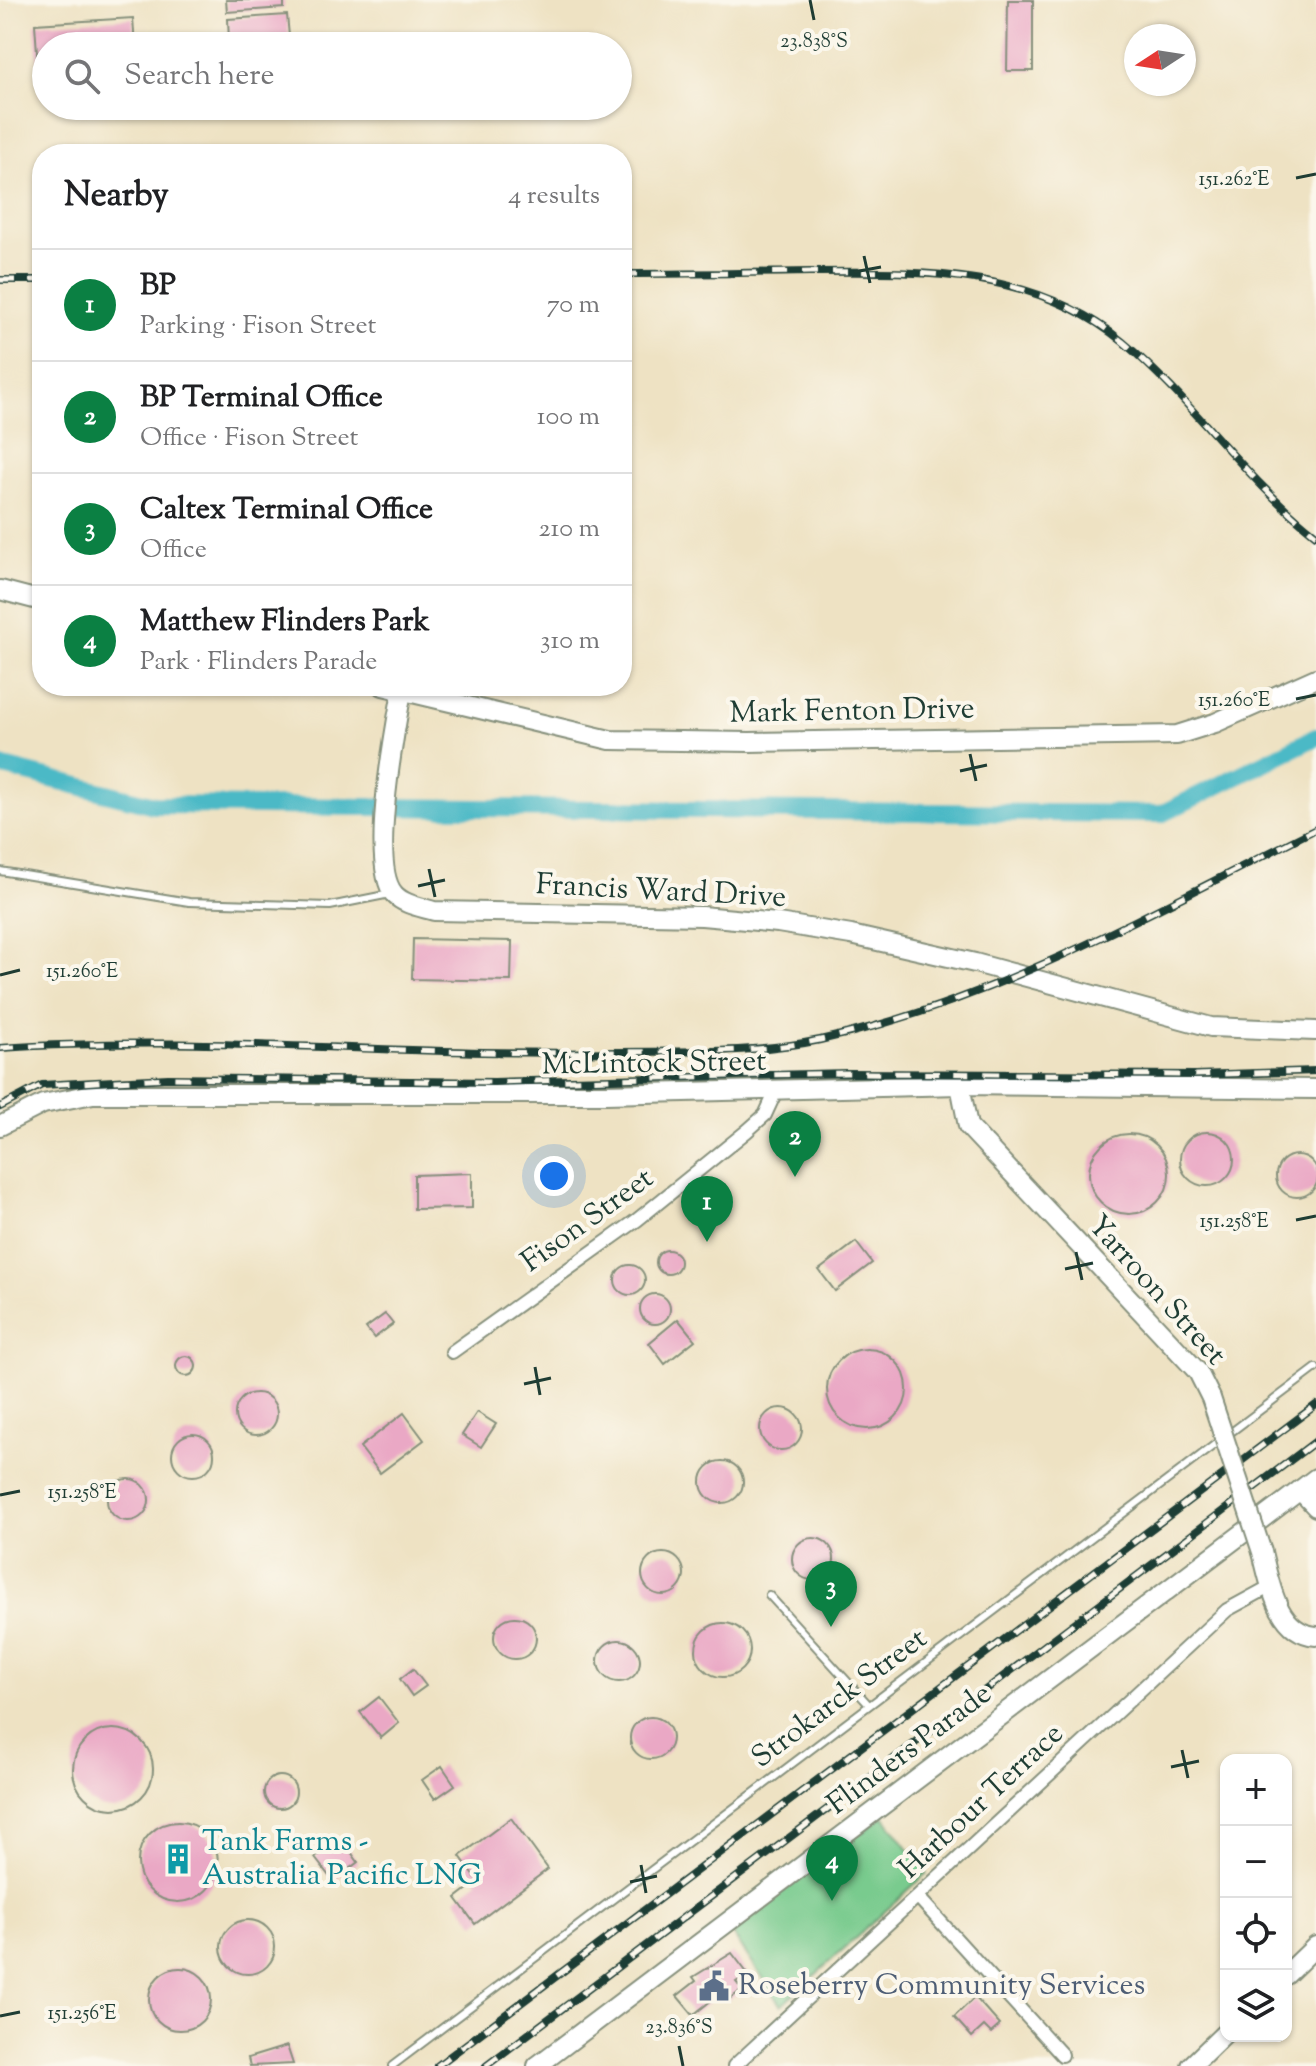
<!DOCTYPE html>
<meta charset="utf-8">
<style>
:root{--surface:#fff;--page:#f6f6f6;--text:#202124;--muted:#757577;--line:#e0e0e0;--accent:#0b8043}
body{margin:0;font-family:"Sorts Mill Goudy",serif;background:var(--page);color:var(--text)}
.controls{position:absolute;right:24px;bottom:24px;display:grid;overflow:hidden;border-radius:16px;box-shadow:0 2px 6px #0004}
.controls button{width:72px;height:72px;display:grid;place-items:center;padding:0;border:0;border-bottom:2px solid var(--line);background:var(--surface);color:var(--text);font:40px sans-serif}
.compass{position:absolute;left:1124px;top:24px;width:72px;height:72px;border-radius:50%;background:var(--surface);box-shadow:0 2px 6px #0004;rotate:258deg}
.you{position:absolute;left:554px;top:1176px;width:28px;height:28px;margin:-20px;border:6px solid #fff;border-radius:50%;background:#1a73e8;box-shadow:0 0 0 12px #1a73e833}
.badge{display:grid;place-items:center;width:52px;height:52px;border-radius:50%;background:var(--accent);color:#fff;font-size:26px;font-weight:700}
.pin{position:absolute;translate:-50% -66px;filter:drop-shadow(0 2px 4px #0008)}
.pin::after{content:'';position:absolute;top:42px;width:28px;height:24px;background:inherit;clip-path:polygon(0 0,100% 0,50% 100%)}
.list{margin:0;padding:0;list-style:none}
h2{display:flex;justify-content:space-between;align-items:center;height:104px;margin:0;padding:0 32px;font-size:34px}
h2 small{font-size:26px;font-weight:400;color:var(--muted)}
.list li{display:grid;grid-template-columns:52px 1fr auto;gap:24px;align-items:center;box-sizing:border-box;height:112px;padding:0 32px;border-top:2px solid var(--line)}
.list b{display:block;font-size:30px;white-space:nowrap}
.list p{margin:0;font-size:26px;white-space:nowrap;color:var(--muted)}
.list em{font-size:26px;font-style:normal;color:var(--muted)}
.icon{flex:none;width:44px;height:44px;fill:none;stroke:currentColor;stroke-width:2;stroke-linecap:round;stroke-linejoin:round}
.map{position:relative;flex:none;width:1316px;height:2066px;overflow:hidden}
.search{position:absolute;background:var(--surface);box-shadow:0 2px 6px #0004;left:32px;top:32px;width:600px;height:88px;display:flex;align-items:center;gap:20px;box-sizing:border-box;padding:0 28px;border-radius:44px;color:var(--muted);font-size:30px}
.panel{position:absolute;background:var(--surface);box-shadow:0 2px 6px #0004;left:32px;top:144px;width:600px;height:552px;border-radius:32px}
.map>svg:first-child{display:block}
.green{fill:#79cb8e;stroke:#4c8461;stroke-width:2}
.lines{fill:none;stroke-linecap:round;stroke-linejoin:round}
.canal{stroke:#4cb9c6;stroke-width:18}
.building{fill:#eaa8c5}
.lane-casing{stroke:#86907c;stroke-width:10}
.street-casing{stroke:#86907c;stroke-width:16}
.secondary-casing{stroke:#86907c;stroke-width:22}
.lane{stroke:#fff;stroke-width:6}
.street{stroke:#fff;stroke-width:12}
.secondary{stroke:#fff;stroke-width:18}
.rail-casing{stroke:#1f3d34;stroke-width:8}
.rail{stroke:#fbf7ec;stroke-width:5;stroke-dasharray:15;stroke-linecap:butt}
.secondary-bridge-casing{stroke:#86907c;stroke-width:22;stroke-linecap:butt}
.secondary-bridge{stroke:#fff;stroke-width:18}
.ticks{fill:none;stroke:#1f3d34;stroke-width:3}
.labels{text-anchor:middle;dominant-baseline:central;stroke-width:8;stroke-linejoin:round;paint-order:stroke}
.street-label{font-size:30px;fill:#1f3d34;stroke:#fbf7ec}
.culture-label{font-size:30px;fill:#0d838f;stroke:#fbf7ec;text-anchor:start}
.service-label{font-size:30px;fill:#4e5e75;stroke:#fbf7ec;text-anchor:start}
.ticks-label{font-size:20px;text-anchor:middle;fill:#1f3d34;stroke:#fbf7ec;stroke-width:8;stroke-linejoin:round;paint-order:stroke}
</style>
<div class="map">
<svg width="1316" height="2066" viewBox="0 0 1316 2066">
<rect width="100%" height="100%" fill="#fbf7ec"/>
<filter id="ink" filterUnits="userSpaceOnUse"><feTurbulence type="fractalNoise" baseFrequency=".0125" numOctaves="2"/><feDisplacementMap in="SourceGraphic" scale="16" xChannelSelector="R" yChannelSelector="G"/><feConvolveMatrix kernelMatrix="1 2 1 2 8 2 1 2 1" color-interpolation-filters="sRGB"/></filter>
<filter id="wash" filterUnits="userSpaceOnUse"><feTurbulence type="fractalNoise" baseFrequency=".006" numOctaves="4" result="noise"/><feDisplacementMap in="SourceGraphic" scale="32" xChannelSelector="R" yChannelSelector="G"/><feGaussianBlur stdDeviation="1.8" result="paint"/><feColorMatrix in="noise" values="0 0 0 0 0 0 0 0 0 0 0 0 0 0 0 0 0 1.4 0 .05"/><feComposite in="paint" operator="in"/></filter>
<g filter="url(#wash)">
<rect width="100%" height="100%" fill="#eee2c3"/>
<path class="green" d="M 884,1816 L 927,1873 L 781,2006 L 730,1930 Z"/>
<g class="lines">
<path class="canal" d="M 0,766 L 154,805 L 1161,814 L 1316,737"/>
</g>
<g id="blocks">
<g class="building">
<path d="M 226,0 L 284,0 L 284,8 L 227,12 Z"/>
<path d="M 1008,0 L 1033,0 L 1033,71 L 1007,71 Z"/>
<path d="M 287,15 L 289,36 L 229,41 L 228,19 Z"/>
<path d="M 133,18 L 135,46 L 46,46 L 46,95 L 40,95 L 35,24 Z"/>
<path d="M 413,939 L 512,941 L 511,981 L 412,979 Z"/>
<circle cx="1207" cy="1159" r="27"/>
<circle cx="1129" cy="1174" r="40"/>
<circle cx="1297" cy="1176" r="21"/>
<path d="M 472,1173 L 472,1208 L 414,1209 L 414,1175 Z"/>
<path d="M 856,1242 L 872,1263 L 835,1291 L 819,1270 Z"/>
<circle cx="668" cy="1262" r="12"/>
<circle cx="630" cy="1280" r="15"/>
<circle cx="655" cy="1309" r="15"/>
<path d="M 385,1314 L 393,1324 L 374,1338 L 366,1328 Z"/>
<path d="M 678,1319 L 695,1340 L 665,1364 L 649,1343 Z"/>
<circle cx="867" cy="1389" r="40"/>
<circle cx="186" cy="1366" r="10"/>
<circle cx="256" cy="1414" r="21"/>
<circle cx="781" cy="1429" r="21"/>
<path d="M 477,1412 L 496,1424 L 481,1447 L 462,1435 Z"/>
<path d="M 404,1413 L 424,1440 L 380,1473 L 360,1447 Z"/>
<circle cx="193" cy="1455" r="21"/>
<circle cx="722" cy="1482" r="21"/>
<circle cx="128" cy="1500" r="21"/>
<circle cx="813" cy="1559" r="21"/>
<circle cx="663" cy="1574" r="21"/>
<circle cx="515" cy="1638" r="21"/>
<circle cx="723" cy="1650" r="27"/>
<circle cx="619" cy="1661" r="21"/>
<path d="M 413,1669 L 426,1686 L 412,1696 L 400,1679 Z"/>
<path d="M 379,1697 L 399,1723 L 381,1738 L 360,1712 Z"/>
<circle cx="651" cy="1738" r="21"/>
<circle cx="113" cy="1769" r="40"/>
<path d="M 442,1766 L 455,1785 L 435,1799 L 422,1780 Z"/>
<circle cx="280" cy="1792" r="16"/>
<path d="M 511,1818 L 548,1869 L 475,1924 L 456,1898 L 478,1881 L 460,1856 Z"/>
<circle cx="178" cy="1862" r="40"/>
<path d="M 341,1838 L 358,1862 L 333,1881 L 315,1858 Z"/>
<circle cx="248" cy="1947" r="27"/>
<path d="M 732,1953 L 748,1974 L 736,1982 L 742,1990 L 728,2000 L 722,1992 L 693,2015 L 677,1996 L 696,1981 L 693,1977 Z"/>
<circle cx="180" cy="1999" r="31"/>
<path d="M 975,1997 L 1000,2025 L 991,2033 L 984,2026 L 972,2037 L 954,2017 Z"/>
<path d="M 287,2046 L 293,2064 L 250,2066 L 248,2058 Z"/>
</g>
</g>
</g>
<g filter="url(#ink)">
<use href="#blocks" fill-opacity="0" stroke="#86907c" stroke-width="2"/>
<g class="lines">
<g class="lane-casing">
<g id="lane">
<path d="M 0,871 L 189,902 L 330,906 L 390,894"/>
<path d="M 769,1595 L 869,1705"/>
<path d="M 392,2066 L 1316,1368"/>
</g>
</g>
<g class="street-casing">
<g id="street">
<path d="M 452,1352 L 637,1220 L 747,1131 L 765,1115 L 777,1089"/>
<path d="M 918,1897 L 1062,2055"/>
<path d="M 734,2066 L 1227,1610 L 1271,1586"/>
</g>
</g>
<g class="secondary-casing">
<g id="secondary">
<path d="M 0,590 L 42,601"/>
<path d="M 383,686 L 610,740 L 750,742 L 1177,735 L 1215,723 L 1316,678"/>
<path d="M 402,691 C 395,730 369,865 394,894 C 404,905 421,907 434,911 L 702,916 L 778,923 L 851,935 L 975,963 L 1211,1027 L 1316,1031"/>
<path d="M 960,1085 L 968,1126 L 1198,1372 L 1211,1398"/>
<path d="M 0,1126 L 43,1104 L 93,1094 L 606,1094 L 960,1085 L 1316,1089"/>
<path d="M 1300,1490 L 1316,1507"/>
<path d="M 1262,1552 C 1270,1583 1277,1633 1316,1636"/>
<path d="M 1286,1975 L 1316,1946"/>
<path d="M 537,2066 L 1316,1478"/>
<path d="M 1191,2066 L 1226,2032"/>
</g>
</g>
<use href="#lane" class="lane"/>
<use href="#street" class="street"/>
<use href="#secondary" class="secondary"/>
<g class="rail-casing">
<g id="rail">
<path d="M 622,274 C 685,274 748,273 810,272 C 920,271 1033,268 1123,342 C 1193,401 1244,478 1316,535"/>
<path d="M 0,280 L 42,280"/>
<path d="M 0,1048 C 205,1034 411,1057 615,1052 C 683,1051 754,1054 820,1040 C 997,1001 1156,909 1316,829"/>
<path d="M 0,1107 L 42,1085 L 168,1078 L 494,1082 L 847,1073 L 1195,1075 L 1316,1071"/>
<path d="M 437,2066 L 1316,1405"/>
<path d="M 486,2066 L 1316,1441"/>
</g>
</g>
<use href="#rail" class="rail"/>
<g class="secondary-bridge-casing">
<path id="secondary-bridge" d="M 1211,1398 L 1262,1552"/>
</g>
<use href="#secondary-bridge" class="secondary-bridge"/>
</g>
</g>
<path class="ticks" d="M 810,0 L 814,20M 1296,178 L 1316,174M 864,256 L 870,283M 854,272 L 881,267M 1296,699 L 1316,695M 970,754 L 976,781M 960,771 L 987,765M 429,869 L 435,897M 418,886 L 445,880M 0,975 L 20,970M 1296,1220 L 1316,1216M 1076,1252 L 1082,1280M 1065,1269 L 1093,1263M 535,1367 L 540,1395M 524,1384 L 551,1378M 0,1495 L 20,1491M 1182,1750 L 1188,1778M 1171,1767 L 1199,1761M 641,1865 L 646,1893M 630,1882 L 657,1876M 0,2016 L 20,2012M 679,2046 L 683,2066"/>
<defs>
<g id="building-bare" transform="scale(2.4)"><path d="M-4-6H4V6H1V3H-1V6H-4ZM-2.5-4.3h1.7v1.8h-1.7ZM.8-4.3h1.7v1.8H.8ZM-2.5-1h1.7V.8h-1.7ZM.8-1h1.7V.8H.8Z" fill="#0f9aa8" stroke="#fbf7ec" stroke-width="2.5" paint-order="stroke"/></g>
<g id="civic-bare" transform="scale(2.4)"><path d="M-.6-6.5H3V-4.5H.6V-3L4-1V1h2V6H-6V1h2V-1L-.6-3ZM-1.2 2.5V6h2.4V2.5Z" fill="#5c6f8a" stroke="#fbf7ec" stroke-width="2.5" paint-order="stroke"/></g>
</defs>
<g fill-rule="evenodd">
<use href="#building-bare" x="178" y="1859"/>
<use href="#civic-bare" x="714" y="1986"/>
</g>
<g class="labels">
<g class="street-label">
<text transform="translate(852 712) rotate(-1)">Mark Fenton Drive</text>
<text transform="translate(661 892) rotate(3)">Francis Ward Drive</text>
<text transform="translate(654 1064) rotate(-1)">McLintock Street</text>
<text transform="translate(588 1221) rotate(-36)">Fison Street</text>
<text transform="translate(1156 1291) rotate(48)">Yarroon Street</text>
<text transform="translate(840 1699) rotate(-37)">Strokarck Street</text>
<text transform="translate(910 1750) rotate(-37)">Flinders Parade</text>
<text transform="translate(982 1802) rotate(-43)">Harbour Terrace</text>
</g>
<g class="culture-label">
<text x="202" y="1842">Tank Farms -<tspan x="202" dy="34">Australia Pacific LNG</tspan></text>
</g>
<g class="service-label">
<text x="738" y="1986">Roseberry Community Services</text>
</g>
</g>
<g class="ticks-label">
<text x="814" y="47">23.838°S</text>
<text x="1234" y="185">151.262°E</text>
<text x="1234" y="706">151.260°E</text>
<text x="82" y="977">151.260°E</text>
<text x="1234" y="1227">151.258°E</text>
<text x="82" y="1498">151.258°E</text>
<text x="82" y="2019">151.256°E</text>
<text x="679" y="2033">23.836°S</text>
</g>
</svg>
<div class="controls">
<button>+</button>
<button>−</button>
<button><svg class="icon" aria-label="locate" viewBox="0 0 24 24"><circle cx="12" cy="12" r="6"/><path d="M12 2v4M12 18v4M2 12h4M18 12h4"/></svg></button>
<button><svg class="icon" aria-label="layers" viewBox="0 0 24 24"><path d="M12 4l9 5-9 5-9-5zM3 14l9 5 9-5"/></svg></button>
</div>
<svg class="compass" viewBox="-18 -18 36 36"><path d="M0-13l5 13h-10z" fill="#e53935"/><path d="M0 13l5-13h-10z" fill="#757577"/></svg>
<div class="you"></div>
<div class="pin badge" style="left:707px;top:1242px">1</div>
<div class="pin badge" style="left:795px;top:1177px">2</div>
<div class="pin badge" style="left:831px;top:1627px">3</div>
<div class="pin badge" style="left:832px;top:1901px">4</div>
<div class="search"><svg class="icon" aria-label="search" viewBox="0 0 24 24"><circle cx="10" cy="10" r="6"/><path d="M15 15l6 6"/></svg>Search here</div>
<section class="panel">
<h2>Nearby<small>4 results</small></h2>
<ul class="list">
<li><span class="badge">1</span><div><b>BP</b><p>Parking · Fison Street</p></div><em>70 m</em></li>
<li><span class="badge">2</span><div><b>BP Terminal Office</b><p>Office · Fison Street</p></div><em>100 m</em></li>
<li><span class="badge">3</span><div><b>Caltex Terminal Office</b><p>Office</p></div><em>210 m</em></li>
<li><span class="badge">4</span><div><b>Matthew Flinders Park</b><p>Park · Flinders Parade</p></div><em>310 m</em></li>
</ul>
</section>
</div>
